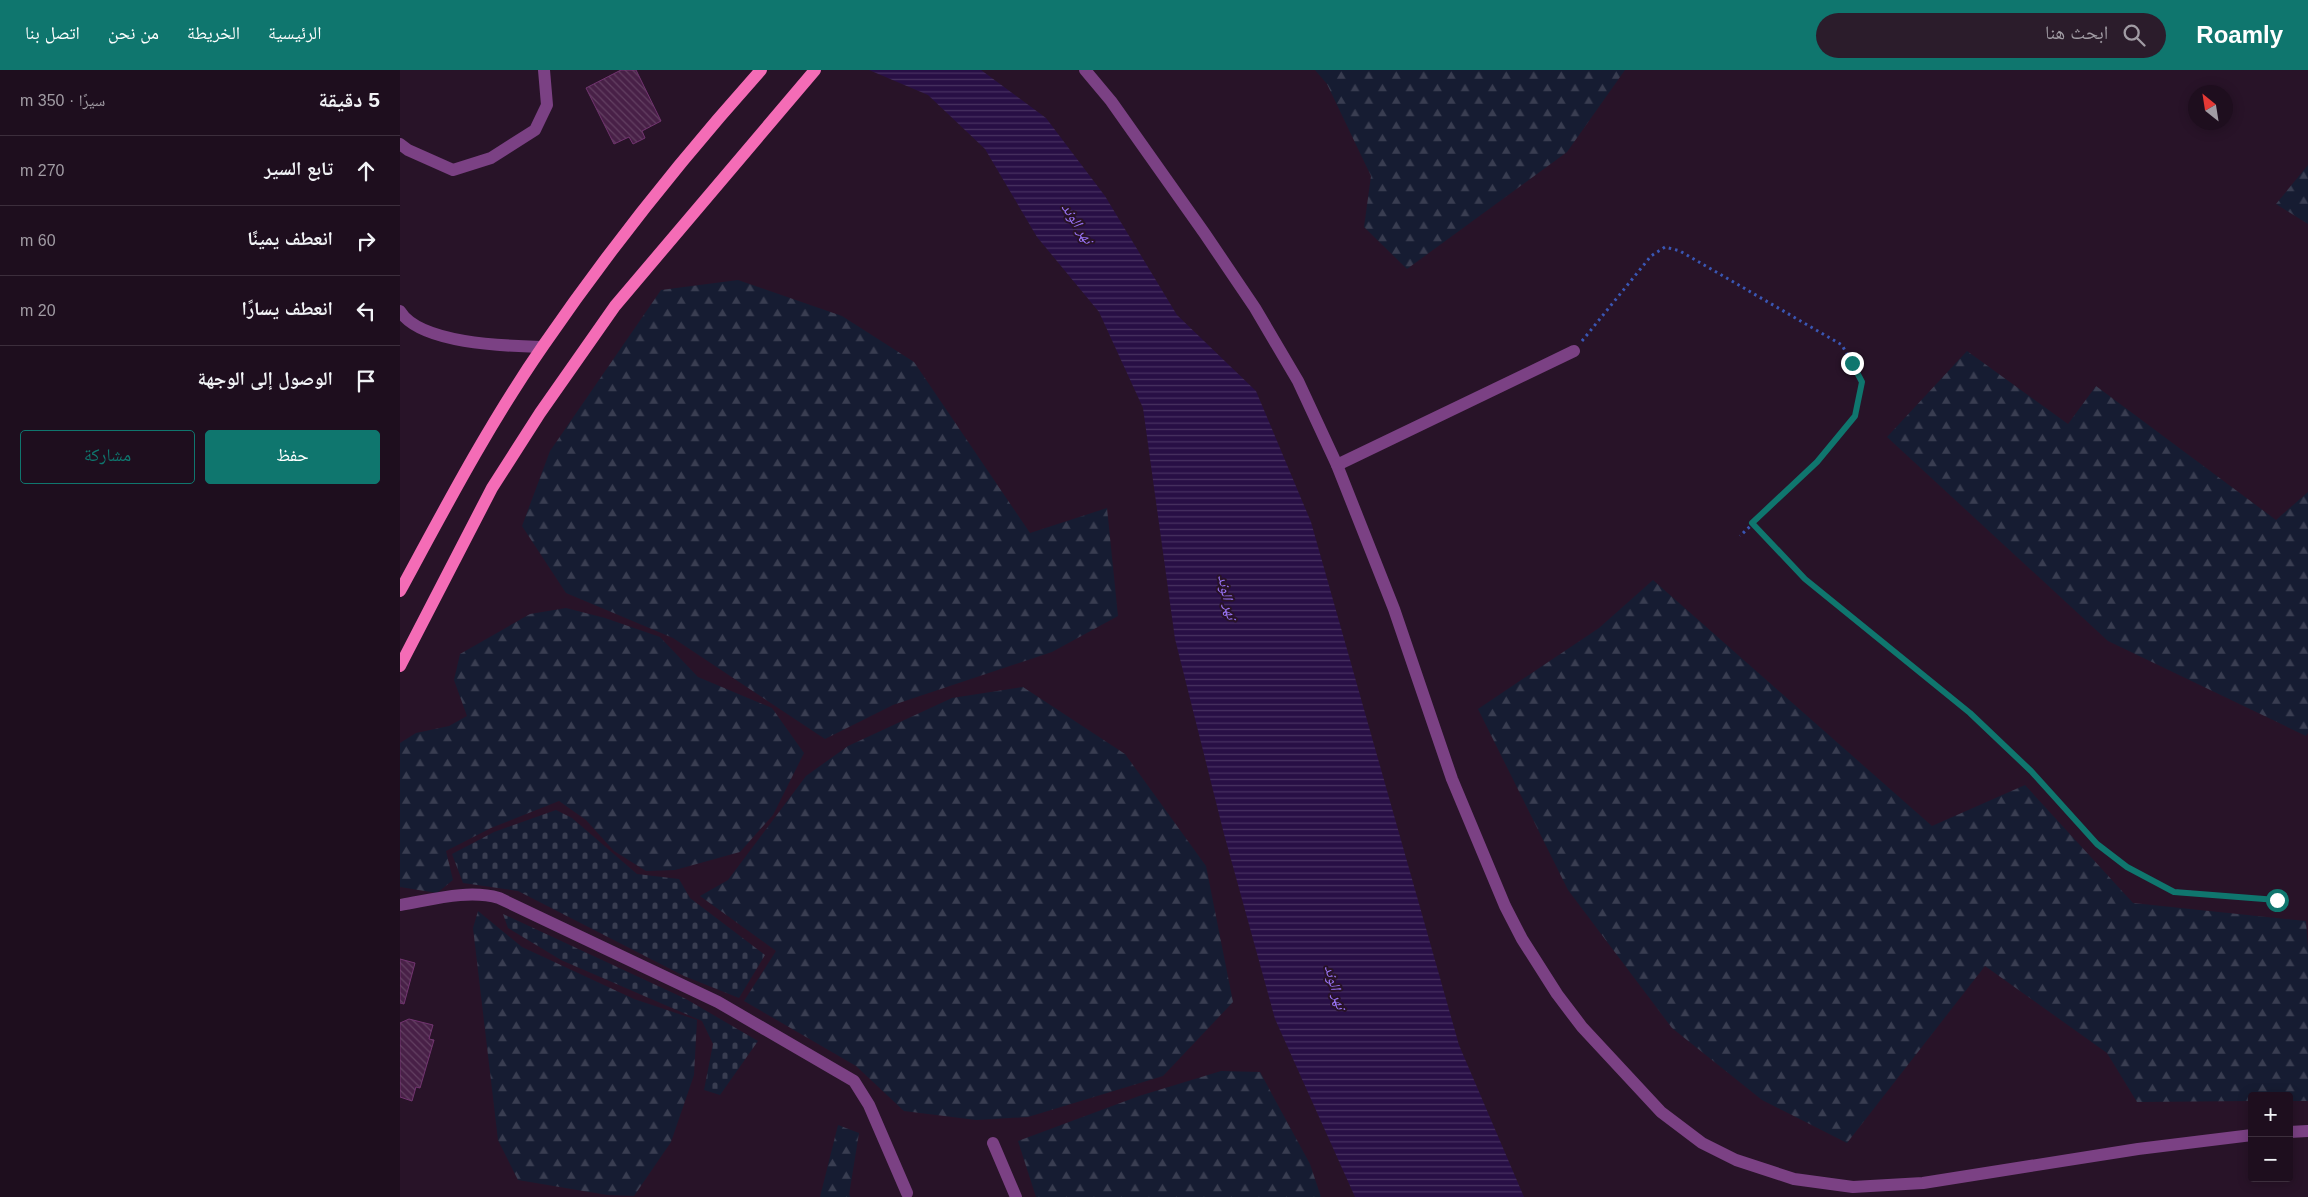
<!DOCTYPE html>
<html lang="ar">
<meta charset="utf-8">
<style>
:root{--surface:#1e0e1e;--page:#2b1c2b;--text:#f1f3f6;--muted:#a19ca4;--line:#3c2e3c;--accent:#0f766e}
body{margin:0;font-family:Helvetica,"Noto Naskh Arabic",sans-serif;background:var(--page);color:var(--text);direction:rtl}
.controls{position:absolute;right:15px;bottom:15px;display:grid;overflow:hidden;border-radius:5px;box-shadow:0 2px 12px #0003}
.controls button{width:45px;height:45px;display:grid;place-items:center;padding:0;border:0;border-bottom:1px solid var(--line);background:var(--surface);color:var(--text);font:25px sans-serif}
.compass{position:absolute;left:1788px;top:15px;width:45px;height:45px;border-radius:50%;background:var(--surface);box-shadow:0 2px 12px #0003;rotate:330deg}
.stop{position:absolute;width:15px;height:15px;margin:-11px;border:4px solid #0f766e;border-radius:50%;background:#fff}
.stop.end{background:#0f766e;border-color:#fff;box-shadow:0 1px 5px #0008}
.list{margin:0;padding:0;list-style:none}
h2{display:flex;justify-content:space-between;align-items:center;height:65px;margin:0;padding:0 20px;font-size:21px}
h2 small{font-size:16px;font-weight:400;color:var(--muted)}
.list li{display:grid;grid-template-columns:32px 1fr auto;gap:15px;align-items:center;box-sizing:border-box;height:70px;padding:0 20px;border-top:1px solid var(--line)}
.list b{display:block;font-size:19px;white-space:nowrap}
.list em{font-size:16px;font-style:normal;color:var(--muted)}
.actions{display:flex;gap:10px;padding:15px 20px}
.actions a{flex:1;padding:11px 0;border:1px solid var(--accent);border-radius:5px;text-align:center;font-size:18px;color:var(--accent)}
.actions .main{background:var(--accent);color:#fff}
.icon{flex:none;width:28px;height:28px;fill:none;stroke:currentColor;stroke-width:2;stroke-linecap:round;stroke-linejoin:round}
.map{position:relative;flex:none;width:1908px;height:1127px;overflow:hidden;direction:ltr}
header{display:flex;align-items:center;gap:30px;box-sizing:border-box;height:70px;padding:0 25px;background:var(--accent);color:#fff}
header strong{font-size:24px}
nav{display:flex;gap:28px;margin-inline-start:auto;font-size:18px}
.search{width:350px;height:45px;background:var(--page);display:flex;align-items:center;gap:12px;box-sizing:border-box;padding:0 18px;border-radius:28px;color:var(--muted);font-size:19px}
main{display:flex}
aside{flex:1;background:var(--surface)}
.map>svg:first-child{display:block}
.forest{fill:url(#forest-firs)}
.cemetery{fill:url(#cemetery-stones)}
.water{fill:url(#water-rules)}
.building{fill:url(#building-back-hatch);stroke:#723470}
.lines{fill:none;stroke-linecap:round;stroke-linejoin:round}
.path{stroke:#3a56b3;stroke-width:3;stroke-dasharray:2.5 4;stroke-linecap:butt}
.minor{stroke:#7b4184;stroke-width:12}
.major{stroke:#f46cb6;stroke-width:12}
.route{stroke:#0f766e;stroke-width:6}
.labels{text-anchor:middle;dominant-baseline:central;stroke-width:4;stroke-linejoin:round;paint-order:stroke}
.water-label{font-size:15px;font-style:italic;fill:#9973f4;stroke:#281328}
</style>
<header>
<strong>Roamly</strong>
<div class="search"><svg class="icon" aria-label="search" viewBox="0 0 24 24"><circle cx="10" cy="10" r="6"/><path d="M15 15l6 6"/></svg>ابحث هنا</div>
<nav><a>الرئيسية</a><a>الخريطة</a><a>من نحن</a><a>اتصل بنا</a></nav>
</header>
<main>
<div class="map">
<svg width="1908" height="1127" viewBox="0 0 1908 1127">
<defs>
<pattern id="forest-firs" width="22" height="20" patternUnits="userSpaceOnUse" patternTransform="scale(1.25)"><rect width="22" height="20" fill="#161c32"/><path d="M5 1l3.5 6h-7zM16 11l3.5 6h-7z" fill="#393d51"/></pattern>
<pattern id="cemetery-stones" width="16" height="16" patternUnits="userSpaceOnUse" patternTransform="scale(1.25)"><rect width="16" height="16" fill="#161c32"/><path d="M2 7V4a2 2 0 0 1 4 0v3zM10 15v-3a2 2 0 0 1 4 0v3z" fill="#393d51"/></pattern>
<pattern id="water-rules" width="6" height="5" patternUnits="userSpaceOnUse" patternTransform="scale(1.25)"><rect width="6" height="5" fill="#280f45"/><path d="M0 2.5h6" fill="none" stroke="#483261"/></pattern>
<pattern id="building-back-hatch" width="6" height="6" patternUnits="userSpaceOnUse" patternTransform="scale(1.25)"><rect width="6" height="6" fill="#482047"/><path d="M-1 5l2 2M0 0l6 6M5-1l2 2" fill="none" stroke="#634062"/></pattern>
</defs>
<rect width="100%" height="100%" fill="#281328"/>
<g class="forest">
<path d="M 915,0 L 1225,0 L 1167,82 L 1007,199 L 964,157 L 971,106 L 927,14 Z"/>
<path d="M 1908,95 L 1908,154 L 1876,134 Z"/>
<path d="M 338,210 L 442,246 L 514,292 L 630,463 L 707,438 L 718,546 L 652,582 L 493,635 L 425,669 L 273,568 L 166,523 L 122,456 L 150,381 L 261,220 Z"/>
<path d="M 1567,281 L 1668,354 L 1696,316 L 1876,450 L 1908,422 L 1908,663 L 1906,666 L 1708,571 L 1487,367 Z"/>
<path d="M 1253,510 L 1532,756 L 1625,715 L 1733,833 L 1906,851 L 1908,878 L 1908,1031 L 1889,1031 L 1889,1026 L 1852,1026 L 1852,1031 L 1737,1032 L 1707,983 L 1585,896 L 1447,1073 L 1362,1030 L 1272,958 L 1168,820 L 1078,639 L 1199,558 Z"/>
<path d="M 166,538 L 205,548 L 260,567 L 298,607 L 372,638 L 404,683 L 373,745 L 340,782 L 275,800 L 246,801 L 214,781 L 186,750 L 159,731 L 91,758 L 46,781 L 53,810 L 37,823 L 0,817 L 0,673 L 16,663 L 49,656 L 67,646 L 54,610 L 60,584 L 130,544 Z"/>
<path d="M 623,617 L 725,684 L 806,796 L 833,932 L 763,1006 L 628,1047 L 576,1050 L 504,1041 L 456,996 L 344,931 L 376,881 L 300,826 L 328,810 L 406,706 L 448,676 L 552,628 Z"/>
<path d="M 78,841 L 122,877 L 234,929 L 297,950 L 294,1005 L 271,1072 L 234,1126 L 207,1125 L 118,1110 L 98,1070 L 73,858 Z"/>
<path d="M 821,1001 L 860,1002 L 910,1094 L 921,1127 L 636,1127 L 618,1071 L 739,1026 Z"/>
<path d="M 438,1055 L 459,1063 L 449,1125 L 451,1127 L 420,1127 Z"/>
</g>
<g class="cemetery">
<path d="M 156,740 L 172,748 L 237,804 L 279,809 L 290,828 L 365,885 L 339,928 L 284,906 L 118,821 L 63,813 L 52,784 L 94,762 Z"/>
<path d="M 103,844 L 286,929 L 358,971 L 320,1025 L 304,1020 L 313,974 L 302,951 L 161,890 L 108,858 Z"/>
</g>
<path class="water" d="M 469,0 L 581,0 L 646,48 L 705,126 L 777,245 L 856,321 L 911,452 L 1059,975 L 1124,1127 L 955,1127 L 875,949 L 824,764 L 775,569 L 743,338 L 699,242 L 637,167 L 585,79 L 528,25 Z"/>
<g class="building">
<path d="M 221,0 L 236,0 L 261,51 L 242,61 L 245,68 L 233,74 L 229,67 L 214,74 L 186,18 Z"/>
<path d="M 0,889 L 15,893 L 4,934 L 0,933 Z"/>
<path d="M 9,949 L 33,955 L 29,969 L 34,970 L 20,1018 L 16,1017 L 12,1031 L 0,1027 L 0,953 Z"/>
</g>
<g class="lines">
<g class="path">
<path d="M 1182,271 L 1251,186 L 1265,177 L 1280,181 L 1442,275 L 1462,312 L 1455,346 L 1417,392 L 1340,466"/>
<path d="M 1352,453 L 1405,509 L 1570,643 L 1631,701 L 1697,774 L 1727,797 L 1774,821 L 1877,830"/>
</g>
<g class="minor">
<path d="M 685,0 L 711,31 L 805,164 L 855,238 L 898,311 L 937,395 L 994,539 L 1052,709 L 1105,836 L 1122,869 L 1157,924 L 1182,957 L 1261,1042 L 1302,1073 L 1336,1090 L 1394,1109 L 1453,1117 L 1523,1113 L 1738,1079 L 1852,1065"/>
<path d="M 0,74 L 8,80 L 53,100 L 91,88 L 135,60 L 147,35 L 144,0"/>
<path d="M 0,241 C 20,274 107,276 142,277"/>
<path d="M 937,395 L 1174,281"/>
<path d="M 0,835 C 31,830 68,819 99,828 L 318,932 L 454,1011 L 469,1035 L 507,1123"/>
<path d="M 1889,1062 L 1908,1061"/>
<path d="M 593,1073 L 616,1127"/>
</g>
<g class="major">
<path d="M 0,521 C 45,438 89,354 143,276 C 209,180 283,87 361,0"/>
<path d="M 0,596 L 92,418 L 140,343 L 215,236 L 415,0"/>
</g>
</g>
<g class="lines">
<path class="route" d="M 1452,293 L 1462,312 L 1455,346 L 1417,392 L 1352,453 L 1405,509 L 1570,643 L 1631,701 L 1697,774 L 1727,797 L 1774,822 L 1877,830"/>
</g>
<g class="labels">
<g class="water-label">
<text transform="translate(678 153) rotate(57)">نهر الوند</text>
<text transform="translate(828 527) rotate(78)">نهر الوند</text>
<text transform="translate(936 917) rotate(74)">نهر الوند</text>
</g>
</g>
</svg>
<div class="controls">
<button>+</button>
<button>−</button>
</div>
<svg class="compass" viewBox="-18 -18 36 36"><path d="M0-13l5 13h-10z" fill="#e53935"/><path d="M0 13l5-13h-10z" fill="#a19ca4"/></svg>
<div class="stop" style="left:1877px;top:830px"></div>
<div class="stop end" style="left:1452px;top:293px"></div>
</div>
<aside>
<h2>5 دقيقة<small>سيرًا · 350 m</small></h2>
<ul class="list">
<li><svg class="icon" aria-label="ahead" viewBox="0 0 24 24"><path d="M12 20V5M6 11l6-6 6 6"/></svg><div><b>تابع السير</b></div><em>270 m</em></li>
<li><svg class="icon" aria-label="right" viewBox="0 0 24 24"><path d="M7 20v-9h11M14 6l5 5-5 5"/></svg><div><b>انعطف يمينًا</b></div><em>60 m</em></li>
<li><svg class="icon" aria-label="left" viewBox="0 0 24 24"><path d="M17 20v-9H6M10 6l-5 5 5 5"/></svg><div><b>انعطف يسارًا</b></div><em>20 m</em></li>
<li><svg class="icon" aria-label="arrive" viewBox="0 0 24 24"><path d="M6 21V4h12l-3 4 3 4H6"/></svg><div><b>الوصول إلى الوجهة</b></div></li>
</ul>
<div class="actions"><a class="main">حفظ</a><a>مشاركة</a></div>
</aside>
</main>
